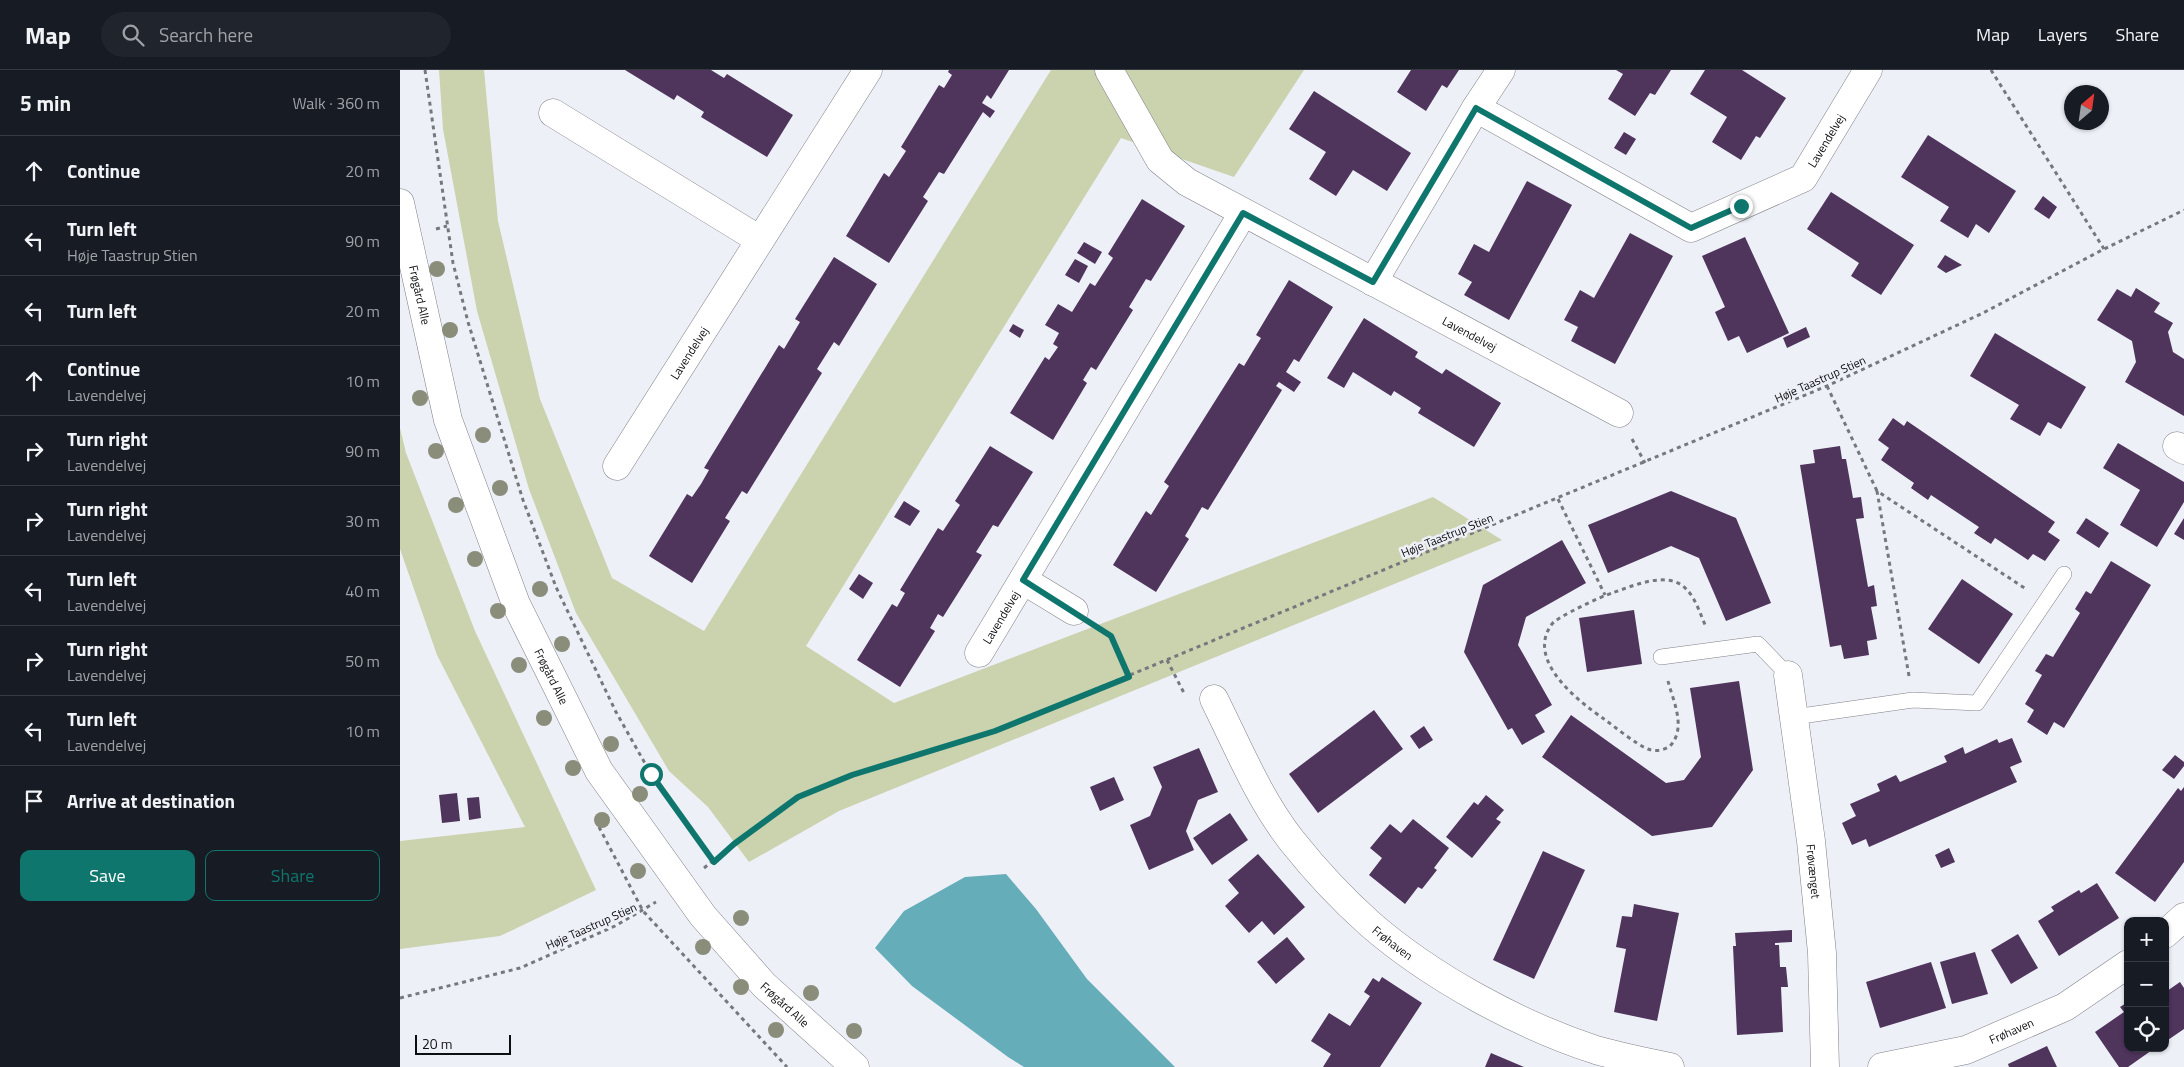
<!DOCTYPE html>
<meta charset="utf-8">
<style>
:root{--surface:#171b24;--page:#20242c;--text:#f1f3f6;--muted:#9ea1a6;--line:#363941;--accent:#0f766e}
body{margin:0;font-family:"Titillium Web",sans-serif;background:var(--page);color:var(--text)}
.controls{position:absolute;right:15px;bottom:15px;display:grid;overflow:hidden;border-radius:10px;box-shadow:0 1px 4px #0004}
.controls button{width:45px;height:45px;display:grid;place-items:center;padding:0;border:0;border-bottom:1px solid var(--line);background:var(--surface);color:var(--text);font:25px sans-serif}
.compass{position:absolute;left:1664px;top:15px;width:45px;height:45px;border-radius:50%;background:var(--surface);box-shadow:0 1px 4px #0004;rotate:29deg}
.scale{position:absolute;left:15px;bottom:12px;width:96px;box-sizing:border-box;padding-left:5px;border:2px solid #0e0f11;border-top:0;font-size:14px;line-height:18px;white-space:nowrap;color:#0e0f11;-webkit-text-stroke:4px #eef0f8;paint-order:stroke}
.stop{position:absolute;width:15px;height:15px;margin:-11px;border:4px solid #0f766e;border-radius:50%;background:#fff}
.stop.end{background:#0f766e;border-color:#fff;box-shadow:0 1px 5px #0008}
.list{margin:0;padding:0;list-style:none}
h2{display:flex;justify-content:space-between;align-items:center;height:65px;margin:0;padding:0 20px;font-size:21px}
h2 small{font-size:16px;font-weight:400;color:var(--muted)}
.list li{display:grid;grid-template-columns:32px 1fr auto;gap:15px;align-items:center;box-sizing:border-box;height:70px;padding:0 20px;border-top:1px solid var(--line)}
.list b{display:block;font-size:19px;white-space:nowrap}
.list p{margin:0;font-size:16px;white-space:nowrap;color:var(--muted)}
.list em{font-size:16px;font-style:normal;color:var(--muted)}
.actions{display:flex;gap:10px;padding:15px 20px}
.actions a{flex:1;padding:11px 0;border:1px solid var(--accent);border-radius:10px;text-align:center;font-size:18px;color:var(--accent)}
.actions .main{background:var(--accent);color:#fff}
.icon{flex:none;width:28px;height:28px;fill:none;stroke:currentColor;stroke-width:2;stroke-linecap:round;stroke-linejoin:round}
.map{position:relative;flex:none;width:1784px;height:997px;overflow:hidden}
header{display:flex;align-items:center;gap:30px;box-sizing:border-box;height:70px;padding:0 25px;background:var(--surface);border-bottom:1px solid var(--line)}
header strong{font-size:24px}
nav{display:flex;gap:28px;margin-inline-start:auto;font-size:18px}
.search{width:350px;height:45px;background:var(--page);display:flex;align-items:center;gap:12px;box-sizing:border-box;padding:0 18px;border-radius:28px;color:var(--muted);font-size:19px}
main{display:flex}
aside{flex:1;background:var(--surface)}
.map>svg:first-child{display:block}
.green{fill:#cad2ae}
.water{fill:#66adba}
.building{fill:#4f345c}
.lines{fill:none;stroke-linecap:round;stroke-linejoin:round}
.lane-casing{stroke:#808189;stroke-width:16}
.street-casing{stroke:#808189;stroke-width:29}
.secondary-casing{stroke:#808189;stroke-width:29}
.path{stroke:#76787d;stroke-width:3;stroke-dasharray:4 4;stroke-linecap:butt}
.lane{stroke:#fff;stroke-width:15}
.street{stroke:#fff;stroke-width:28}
.secondary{stroke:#fff;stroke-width:28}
.tree{fill:#898d7a}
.route{stroke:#0f766e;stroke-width:6}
.labels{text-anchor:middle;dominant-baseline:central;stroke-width:5;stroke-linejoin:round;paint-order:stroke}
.street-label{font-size:12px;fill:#0e0f11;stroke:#eef0f8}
</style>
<header>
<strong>Map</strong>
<div class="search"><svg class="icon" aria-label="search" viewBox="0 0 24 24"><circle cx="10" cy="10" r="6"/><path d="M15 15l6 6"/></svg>Search here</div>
<nav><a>Map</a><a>Layers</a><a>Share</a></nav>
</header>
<main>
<aside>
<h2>5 min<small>Walk · 360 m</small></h2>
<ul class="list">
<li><svg class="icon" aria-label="ahead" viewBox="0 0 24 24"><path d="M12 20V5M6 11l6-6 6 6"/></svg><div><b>Continue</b></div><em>20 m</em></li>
<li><svg class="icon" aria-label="left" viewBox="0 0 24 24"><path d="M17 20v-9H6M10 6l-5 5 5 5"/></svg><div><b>Turn left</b><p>Høje Taastrup Stien</p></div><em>90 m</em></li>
<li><svg class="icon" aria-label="left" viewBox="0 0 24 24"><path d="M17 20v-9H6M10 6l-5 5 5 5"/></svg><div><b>Turn left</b></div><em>20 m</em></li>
<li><svg class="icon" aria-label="ahead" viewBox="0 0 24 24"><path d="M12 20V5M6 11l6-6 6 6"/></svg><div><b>Continue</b><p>Lavendelvej</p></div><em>10 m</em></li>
<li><svg class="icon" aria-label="right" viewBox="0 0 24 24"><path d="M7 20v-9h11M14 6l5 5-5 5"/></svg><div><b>Turn right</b><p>Lavendelvej</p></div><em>90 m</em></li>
<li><svg class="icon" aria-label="right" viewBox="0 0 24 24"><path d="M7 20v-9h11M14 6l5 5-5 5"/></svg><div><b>Turn right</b><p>Lavendelvej</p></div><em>30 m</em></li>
<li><svg class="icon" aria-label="left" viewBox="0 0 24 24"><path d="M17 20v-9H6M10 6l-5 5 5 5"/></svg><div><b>Turn left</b><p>Lavendelvej</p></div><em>40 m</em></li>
<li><svg class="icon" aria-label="right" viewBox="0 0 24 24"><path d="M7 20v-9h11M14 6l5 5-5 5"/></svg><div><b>Turn right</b><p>Lavendelvej</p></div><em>50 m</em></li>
<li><svg class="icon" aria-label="left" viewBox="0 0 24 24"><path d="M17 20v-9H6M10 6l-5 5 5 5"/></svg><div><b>Turn left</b><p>Lavendelvej</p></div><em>10 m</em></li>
<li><svg class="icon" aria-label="arrive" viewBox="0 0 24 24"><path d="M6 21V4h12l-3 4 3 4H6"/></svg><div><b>Arrive at destination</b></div></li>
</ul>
<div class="actions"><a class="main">Save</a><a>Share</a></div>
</aside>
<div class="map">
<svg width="1784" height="997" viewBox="0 0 1784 997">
<rect width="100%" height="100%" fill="#eef0f8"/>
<g class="green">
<path d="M 39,0 L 84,0 L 98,151 L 140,329 L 212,508 L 304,561 L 651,0 L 904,0 L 834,107 L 721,68 L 406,576 L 494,633 L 1033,427 L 1102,470 L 439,741 L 349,792 L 308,737 L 269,701 L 176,543 L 129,419 L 77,241 L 43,59 Z"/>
<path d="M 0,358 L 6,383 L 75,561 L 196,820 L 100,866 L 0,879 L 0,771 L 125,757 L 37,585 L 0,479 Z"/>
</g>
<path class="water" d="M 606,804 L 636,839 L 687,909 L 775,997 L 624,997 L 608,987 L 512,916 L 475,878 L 504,841 L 565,807 Z"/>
<g class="building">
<path d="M 225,0 L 311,0 L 324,8 L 327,4 L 393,45 L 367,87 L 301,47 L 304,42 L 277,25 L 274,30 Z"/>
<path d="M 549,0 L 609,0 L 591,29 L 587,25 L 582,33 L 595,41 L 590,48 L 583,42 L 544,104 L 539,102 L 523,127 L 528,131 L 489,193 L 446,166 L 484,103 L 489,107 L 506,81 L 501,77 L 539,15 L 544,18 L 552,5 L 548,2 Z"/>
<path d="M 1011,0 L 1059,0 L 1047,18 L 1042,15 L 1026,41 L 997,22 Z"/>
<path d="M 1216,0 L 1271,0 L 1255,25 L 1250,23 L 1235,46 L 1208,29 L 1223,4 Z"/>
<path d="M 1305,0 L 1342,0 L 1386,28 L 1360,68 L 1356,66 L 1341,90 L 1312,72 L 1327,47 L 1290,24 Z"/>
<path d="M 914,21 L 1011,83 L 987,121 L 953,100 L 936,126 L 909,109 L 926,82 L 889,59 Z"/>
<path d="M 1224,62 L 1236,69 L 1226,85 L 1214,78 Z"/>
<path d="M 1528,65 L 1616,121 L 1589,163 L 1576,154 L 1568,168 L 1540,151 L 1549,137 L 1501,107 Z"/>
<path d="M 1127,111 L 1172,135 L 1109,250 L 1064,225 L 1072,212 L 1058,204 L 1074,174 L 1089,182 Z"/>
<path d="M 1431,122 L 1514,175 L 1481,225 L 1451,206 L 1459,193 L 1407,159 Z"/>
<path d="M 1643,126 L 1657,137 L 1649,149 L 1634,139 Z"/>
<path d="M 742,129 L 785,156 L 751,211 L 746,209 L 729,237 L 733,240 L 696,300 L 691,297 L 683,310 L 687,313 L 653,370 L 610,343 L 645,287 L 649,290 L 658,277 L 653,274 L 659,263 L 645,255 L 658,234 L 672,242 L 690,213 L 695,216 L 713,188 L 708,184 Z"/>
<path d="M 1230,163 L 1273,186 L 1215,294 L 1171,271 L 1178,257 L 1164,250 L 1180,220 L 1194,228 Z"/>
<path d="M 1345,167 L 1389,263 L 1347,283 L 1339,266 L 1328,271 L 1315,242 L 1325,237 L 1302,186 Z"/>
<path d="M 684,172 L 702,182 L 695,194 L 677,183 Z"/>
<path d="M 1545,185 L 1562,195 L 1546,203 L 1537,197 Z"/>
<path d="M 434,187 L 477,214 L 439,276 L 434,272 L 417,299 L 422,303 L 347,424 L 342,421 L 325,448 L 330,451 L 292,513 L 249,486 L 287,424 L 292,427 L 301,414 L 309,400 L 304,398 L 379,275 L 384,279 L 400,252 L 395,249 Z"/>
<path d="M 675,189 L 688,196 L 679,213 L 665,205 Z"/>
<path d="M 889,210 L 933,237 L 899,292 L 894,289 L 886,302 L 901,312 L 894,322 L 879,312 L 876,316 L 882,320 L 808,440 L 802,437 L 785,466 L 789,469 L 756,522 L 713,495 L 746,441 L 751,445 L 769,416 L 764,412 L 839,293 L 844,296 L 853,281 L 861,268 L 856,265 Z"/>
<path d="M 1736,218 L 1760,233 L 1754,242 L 1773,253 L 1768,262 L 1773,282 L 1784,289 L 1784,346 L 1725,312 L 1736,292 L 1732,271 L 1697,250 L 1717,219 L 1731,227 Z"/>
<path d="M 964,248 L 1018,282 L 1015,287 L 1042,304 L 1046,299 L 1101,333 L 1074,377 L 1018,343 L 1021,338 L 994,321 L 991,326 L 953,302 L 944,318 L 927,308 Z"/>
<path d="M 613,254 L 624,260 L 620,268 L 609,261 Z"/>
<path d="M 1406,257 L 1410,267 L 1387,278 L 1383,268 Z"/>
<path d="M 1595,263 L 1686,317 L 1661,359 L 1648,352 L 1640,366 L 1610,349 L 1619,335 L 1570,306 Z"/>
<path d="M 1493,348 L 1504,356 L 1507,351 L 1655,452 L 1648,462 L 1660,470 L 1645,491 L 1633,484 L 1628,490 L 1595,468 L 1591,474 L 1574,463 L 1579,457 L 1531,425 L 1528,430 L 1511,418 L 1514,413 L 1481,390 L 1489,378 L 1478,370 Z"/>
<path d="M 1718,373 L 1784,412 L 1784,432 L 1757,477 L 1720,455 L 1740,420 L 1703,398 Z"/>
<path d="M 590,376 L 633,402 L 598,457 L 593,455 L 576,482 L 582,485 L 543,547 L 538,544 L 530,558 L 535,561 L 500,617 L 457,590 L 492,534 L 497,537 L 505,523 L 500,520 L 538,458 L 543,461 L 560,435 L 555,431 Z"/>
<path d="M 1440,376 L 1442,389 L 1446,389 L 1453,428 L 1461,427 L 1464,448 L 1456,449 L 1468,517 L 1474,515 L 1477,536 L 1471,537 L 1477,569 L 1467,571 L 1469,585 L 1444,589 L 1441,575 L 1430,577 L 1400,395 L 1415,393 L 1413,380 Z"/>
<path d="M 1271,421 L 1336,448 L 1371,533 L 1326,551 L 1299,488 L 1271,476 L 1208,503 L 1188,455 Z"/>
<path d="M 504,431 L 520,441 L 510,456 L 494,447 Z"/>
<path d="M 1686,448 L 1709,463 L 1699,478 L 1676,463 Z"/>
<path d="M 1784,448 L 1784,470 L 1774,464 Z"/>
<path d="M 1162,470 L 1186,513 L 1126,547 L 1118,575 L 1152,635 L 1135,645 L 1145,662 L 1122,675 L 1112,658 L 1108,660 L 1064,582 L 1083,515 Z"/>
<path d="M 1711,491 L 1751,515 L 1664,658 L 1654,652 L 1647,665 L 1627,652 L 1634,640 L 1625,634 L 1642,605 L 1635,601 L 1646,584 L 1653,587 L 1680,543 L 1675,539 L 1686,521 L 1691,524 Z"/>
<path d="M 459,504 L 473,513 L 463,529 L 449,519 Z"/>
<path d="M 1562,509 L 1613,544 L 1579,594 L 1528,559 Z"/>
<path d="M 1234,540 L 1242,594 L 1187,602 L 1179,548 Z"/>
<path d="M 1339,611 L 1353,700 L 1312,757 L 1252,766 L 1142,687 L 1171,645 L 1266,713 L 1284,710 L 1301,687 L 1290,618 Z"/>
<path d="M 974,640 L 1003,679 L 918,743 L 889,704 Z"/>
<path d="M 1024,656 L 1033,670 L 1019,679 L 1010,666 Z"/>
<path d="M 1612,668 L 1622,692 L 1610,697 L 1617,712 L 1469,777 L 1466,769 L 1452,775 L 1442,753 L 1456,746 L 1450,734 L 1480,721 L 1477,714 L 1496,705 L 1500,712 L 1547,692 L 1544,686 L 1563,677 L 1565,684 L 1597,669 L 1599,673 Z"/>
<path d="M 799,678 L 818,722 L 798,730 L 786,761 L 794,780 L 749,800 L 730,755 L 750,746 L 762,717 L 753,697 Z"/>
<path d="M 1775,685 L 1784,692 L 1784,696 L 1774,709 L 1762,700 Z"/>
<path d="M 714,707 L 724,730 L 700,741 L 690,717 Z"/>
<path d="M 1784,717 L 1784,792 L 1755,832 L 1715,803 L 1778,718 L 1781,721 Z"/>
<path d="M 57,723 L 60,751 L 42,753 L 39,725 Z"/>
<path d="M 1086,725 L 1104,740 L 1096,749 L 1101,752 L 1072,788 L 1046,767 L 1074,732 L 1078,735 Z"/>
<path d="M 79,727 L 81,748 L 69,750 L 67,728 Z"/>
<path d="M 830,743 L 848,770 L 812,795 L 793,768 Z"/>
<path d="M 1013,749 L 1049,778 L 1034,798 L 1037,800 L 1022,819 L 1018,817 L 1005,834 L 969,805 L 982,788 L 970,778 L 990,754 L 1001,763 Z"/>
<path d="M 1549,778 L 1555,792 L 1541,798 L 1535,785 Z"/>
<path d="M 1143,781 L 1185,800 L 1134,909 L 1093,890 Z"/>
<path d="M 858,784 L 905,837 L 874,865 L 862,851 L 849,863 L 825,836 L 839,823 L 828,810 Z"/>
<path d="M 1697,813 L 1719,848 L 1659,886 L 1638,851 L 1654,841 L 1651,837 L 1679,820 L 1681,823 Z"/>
<path d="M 1234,834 L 1279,843 L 1257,951 L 1214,942 L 1226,879 L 1216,877 L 1222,846 L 1232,847 Z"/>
<path d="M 1392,860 L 1392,872 L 1375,873 L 1375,875 L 1379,875 L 1380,897 L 1386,897 L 1388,917 L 1381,917 L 1383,962 L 1337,965 L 1333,876 L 1336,876 L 1335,863 Z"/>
<path d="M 1618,864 L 1638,898 L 1611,914 L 1591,880 Z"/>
<path d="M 887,867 L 905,889 L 876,914 L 857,892 Z"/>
<path d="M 1575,882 L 1588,924 L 1552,934 L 1540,892 Z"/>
<path d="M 1531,892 L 1546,938 L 1480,958 L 1466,912 Z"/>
<path d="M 982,907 L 1022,933 L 980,997 L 923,997 L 931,984 L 911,971 L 929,943 L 950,956 L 970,926 L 964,922 L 973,908 L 979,912 Z"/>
<path d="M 1780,912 L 1784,918 L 1784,959 L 1765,972 L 1765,918 L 1767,921 Z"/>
<path d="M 1728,932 L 1728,978 L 1755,978 L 1728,997 L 1719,997 L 1695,962 L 1724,942 L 1720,937 Z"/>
<path d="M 1647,976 L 1657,997 L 1609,997 L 1608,994 Z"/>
<path d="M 1091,983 L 1124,997 L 1085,997 Z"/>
</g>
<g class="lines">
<g class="lane-casing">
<g id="lane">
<path d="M 1261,587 L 1358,574 L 1388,605"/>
<path d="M 1394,647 L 1513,630 L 1577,633 L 1664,504"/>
</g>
</g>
<g class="street-casing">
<g id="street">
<path id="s1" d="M 709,0 L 760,90 L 787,112 L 1219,343"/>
<path d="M 1076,38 L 1101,0"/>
<path d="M 153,43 L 360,170"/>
<path id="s2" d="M 973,212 L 1076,38 L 1291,158 L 1403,108 L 1468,0"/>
<path d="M 1777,376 L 1784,380"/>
<path id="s3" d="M 217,396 L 468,0"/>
<path d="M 623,510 L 674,541"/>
<path id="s4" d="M 579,583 L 843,143"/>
<path id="s5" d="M 1388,605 L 1411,771 L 1422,883 L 1425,997"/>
<path id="s6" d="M 814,629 C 838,677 859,729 892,771 C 915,800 942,829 970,854 C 1031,907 1119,955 1196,980 C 1220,987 1245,992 1270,997"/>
<path d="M 1765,864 L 1784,847"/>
<path id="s7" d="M 1482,997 L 1566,980 L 1665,937 L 1728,894"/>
</g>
</g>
<g class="secondary-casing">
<g id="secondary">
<path id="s8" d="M 0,133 L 48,350 L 116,534 L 199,701 L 303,846 L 364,915 L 455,997"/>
</g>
</g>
<g class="path">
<path d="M 25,0 L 53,193 L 68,252 L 123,430 L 156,517 L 216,642 L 251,704 L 314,792"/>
<path d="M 1591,0 L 1704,179"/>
<path d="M 36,159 L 47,156"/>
<path d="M 1427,316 L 1477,421"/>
<path d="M 1232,369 L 1245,393"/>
<path d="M 1158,429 L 1205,525"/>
<path d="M 699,558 L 711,566 L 729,607"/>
<path d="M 767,590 L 784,623"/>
<path d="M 1509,606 L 1477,421 L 1626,519"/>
<path d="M 1268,611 C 1273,631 1287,658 1270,676 C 1265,680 1255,682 1248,679 C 1237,675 1215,657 1204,649 C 1178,631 1125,590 1152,554 C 1157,547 1202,526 1212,523 C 1233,516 1269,499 1287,520 C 1296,529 1301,546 1306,557"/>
<path d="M 199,757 L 243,841 L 387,997"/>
<path d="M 304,798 L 334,774 L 398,727 L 453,705 L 595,661 L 1427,316 L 1583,243 L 1704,179 L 1784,140"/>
<path d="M 0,928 L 120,898 L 215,856 L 256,832"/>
</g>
<use href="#lane" class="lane"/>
<use href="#street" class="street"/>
<use href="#secondary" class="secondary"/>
</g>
<g class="tree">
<circle cx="37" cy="199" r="8"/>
<circle cx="50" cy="260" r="8"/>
<circle cx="20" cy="328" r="8"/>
<circle cx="83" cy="365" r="8"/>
<circle cx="36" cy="381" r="8"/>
<circle cx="100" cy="418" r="8"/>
<circle cx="56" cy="435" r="8"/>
<circle cx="75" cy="489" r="8"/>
<circle cx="140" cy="519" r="8"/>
<circle cx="98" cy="541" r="8"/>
<circle cx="162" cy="574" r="8"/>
<circle cx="119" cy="595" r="8"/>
<circle cx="144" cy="648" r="8"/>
<circle cx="211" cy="674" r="8"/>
<circle cx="173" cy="698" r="8"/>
<circle cx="240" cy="724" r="8"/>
<circle cx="202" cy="750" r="8"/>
<circle cx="238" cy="801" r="8"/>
<circle cx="341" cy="848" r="8"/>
<circle cx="303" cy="877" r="8"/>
<circle cx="341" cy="917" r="8"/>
<circle cx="411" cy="923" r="8"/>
<circle cx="376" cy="960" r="8"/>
<circle cx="454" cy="961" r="8"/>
</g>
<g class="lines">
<path class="route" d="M 251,704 L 314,792 L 334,774 L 398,727 L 452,705 L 595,661 L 729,607 L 711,566 L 623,510 L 843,143 L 973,212 L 1076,38 L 1291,158 L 1341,136"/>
</g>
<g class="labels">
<g class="street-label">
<text stroke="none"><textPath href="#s2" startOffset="615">Lavendelvej</textPath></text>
<text stroke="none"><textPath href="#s8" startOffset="94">Frøgård Alle</textPath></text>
<text stroke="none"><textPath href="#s1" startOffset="459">Lavendelvej</textPath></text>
<text stroke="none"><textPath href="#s3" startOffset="134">Lavendelvej</textPath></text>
<text transform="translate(1420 309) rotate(-24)">Høje Taastrup Stien</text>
<text transform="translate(1047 465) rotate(-22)">Høje Taastrup Stien</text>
<text stroke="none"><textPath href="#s4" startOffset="42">Lavendelvej</textPath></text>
<text stroke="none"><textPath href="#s8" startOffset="499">Frøgård Alle</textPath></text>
<text stroke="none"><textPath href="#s5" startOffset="198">Frøvænget</textPath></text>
<text transform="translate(191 856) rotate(-24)">Høje Taastrup Stien</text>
<text stroke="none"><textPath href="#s6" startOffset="306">Frøhaven</textPath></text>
<text stroke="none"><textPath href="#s8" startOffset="904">Frøgård Alle</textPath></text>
<text stroke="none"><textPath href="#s7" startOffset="135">Frøhaven</textPath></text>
</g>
</g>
</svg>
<div class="controls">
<button>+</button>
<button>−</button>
<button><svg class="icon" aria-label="locate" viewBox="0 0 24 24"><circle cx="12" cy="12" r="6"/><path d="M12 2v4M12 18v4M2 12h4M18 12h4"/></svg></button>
</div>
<svg class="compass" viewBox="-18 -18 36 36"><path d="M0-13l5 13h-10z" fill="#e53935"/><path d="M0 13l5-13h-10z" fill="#9ea1a6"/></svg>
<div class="scale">20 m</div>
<div class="stop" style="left:251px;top:704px"></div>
<div class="stop end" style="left:1341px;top:136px"></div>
</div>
</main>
